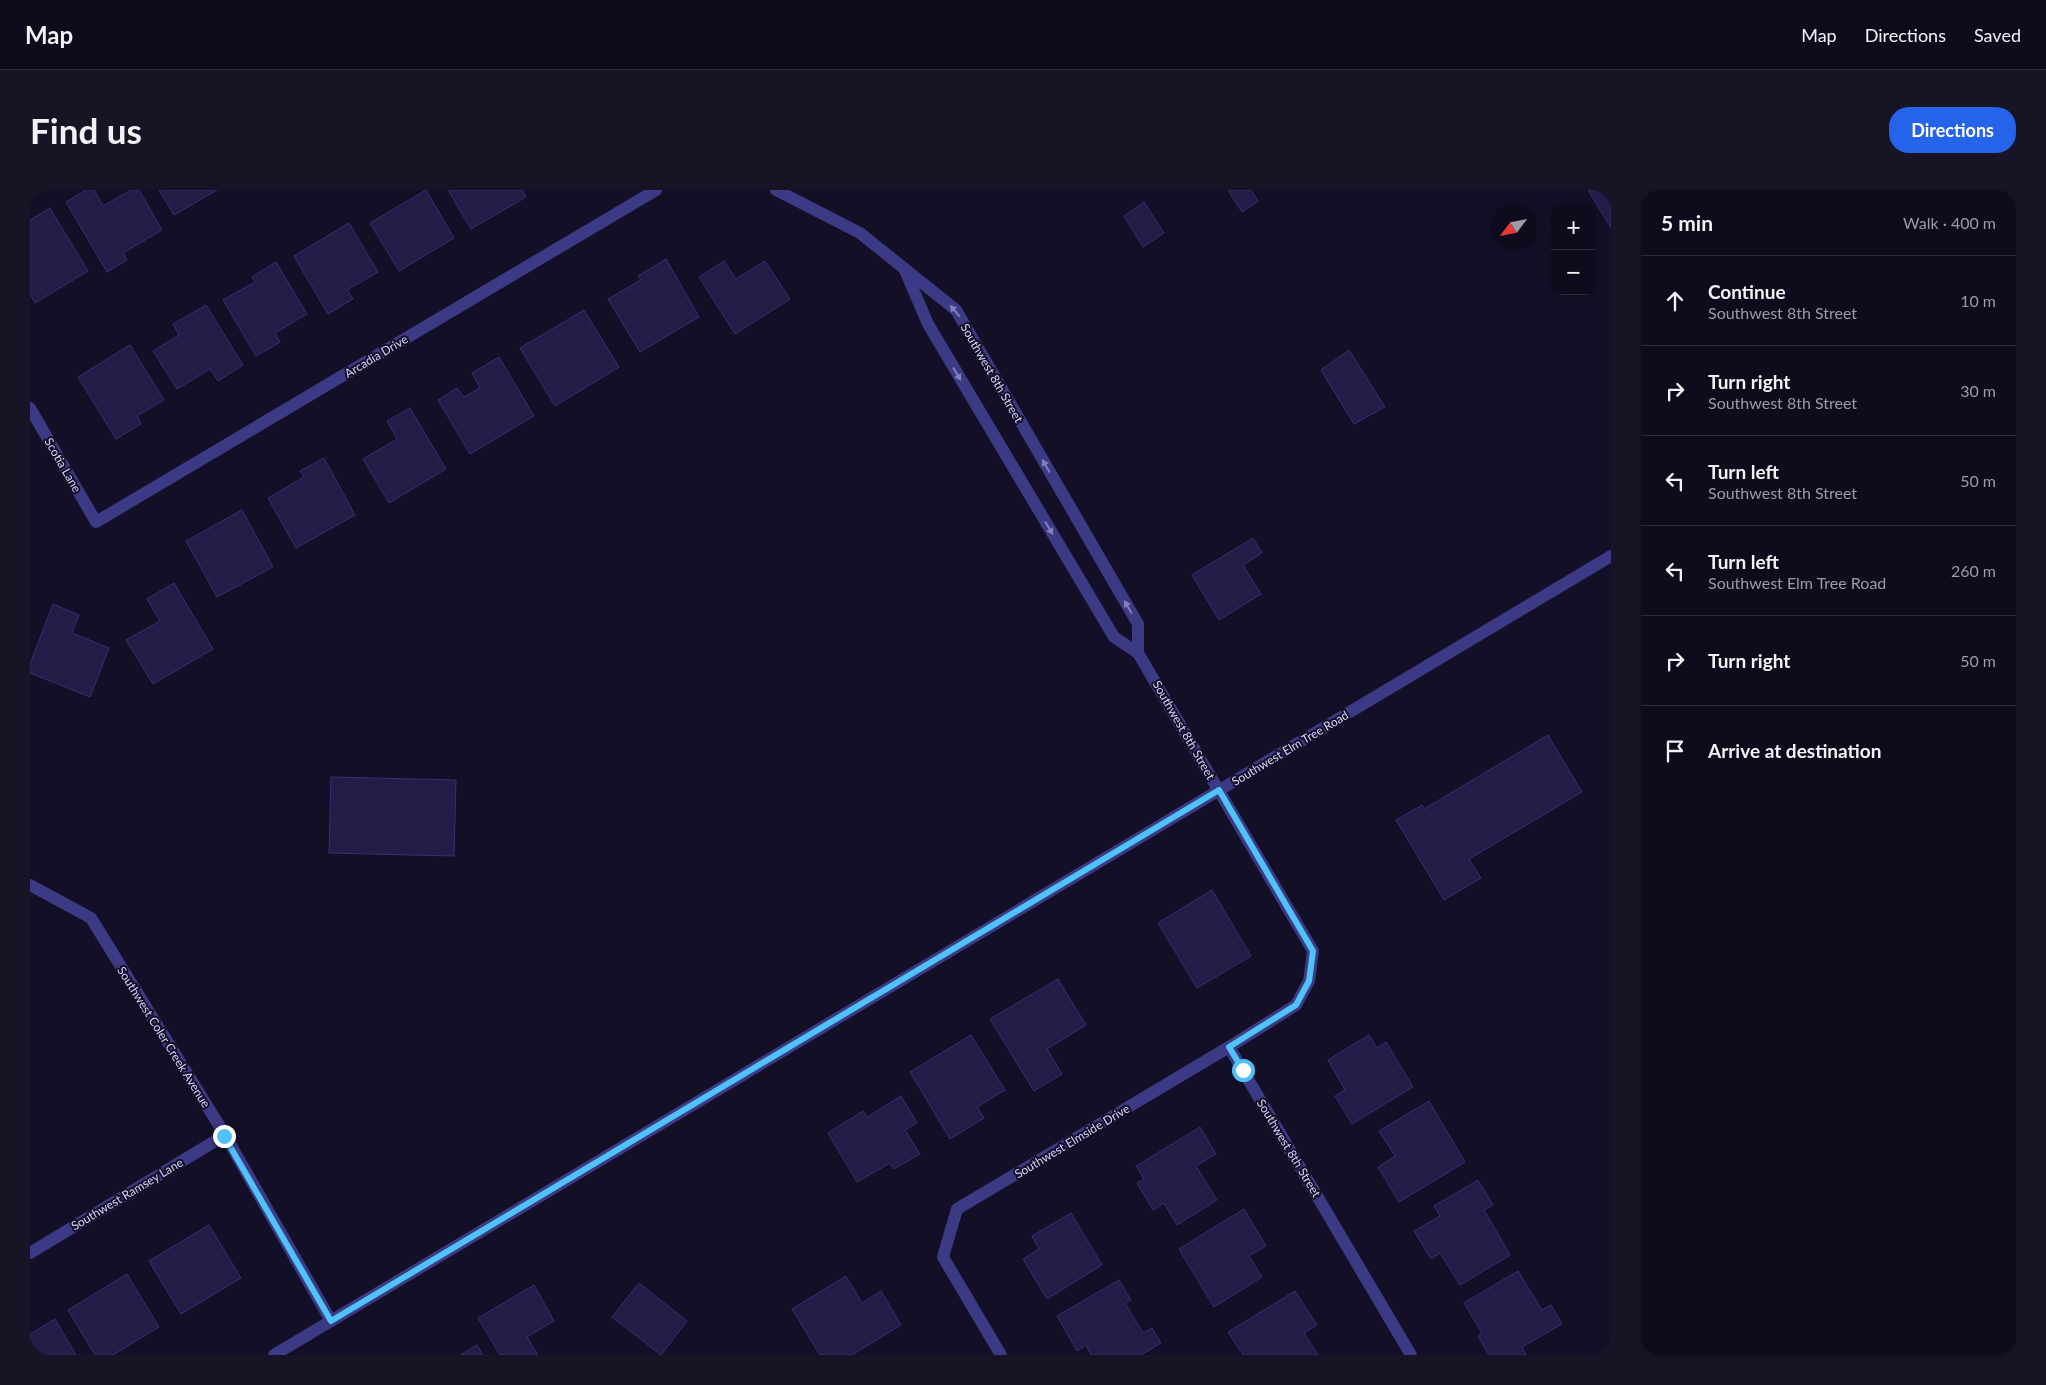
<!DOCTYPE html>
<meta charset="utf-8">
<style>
:root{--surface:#0e0b1c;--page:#171425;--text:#f1f3f6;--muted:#9b9ba3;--line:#2e2b3b;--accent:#2563eb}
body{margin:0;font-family:Lato,sans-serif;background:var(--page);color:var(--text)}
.controls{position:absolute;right:15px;top:15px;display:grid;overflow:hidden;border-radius:10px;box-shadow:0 2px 8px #0003}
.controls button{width:45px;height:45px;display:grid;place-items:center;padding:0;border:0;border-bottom:1px solid var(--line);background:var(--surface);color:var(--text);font:25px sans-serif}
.compass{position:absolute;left:1461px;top:15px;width:45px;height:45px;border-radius:50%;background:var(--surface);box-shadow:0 2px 8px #0003;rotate:238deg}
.stop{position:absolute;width:15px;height:15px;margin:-11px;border:4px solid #4fc3f7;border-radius:50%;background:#fff}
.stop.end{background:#4fc3f7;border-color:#fff;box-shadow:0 1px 5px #0008}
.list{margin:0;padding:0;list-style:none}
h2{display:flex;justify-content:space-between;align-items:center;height:65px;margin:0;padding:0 20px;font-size:21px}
h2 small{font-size:16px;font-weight:400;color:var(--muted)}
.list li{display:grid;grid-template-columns:32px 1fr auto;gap:15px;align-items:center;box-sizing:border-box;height:90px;padding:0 20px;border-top:1px solid var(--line)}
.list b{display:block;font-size:19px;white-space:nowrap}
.list p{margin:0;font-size:16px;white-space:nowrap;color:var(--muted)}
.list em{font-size:16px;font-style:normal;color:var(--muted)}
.icon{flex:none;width:28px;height:28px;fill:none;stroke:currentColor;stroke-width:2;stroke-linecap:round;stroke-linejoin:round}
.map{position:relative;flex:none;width:1581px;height:1165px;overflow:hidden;border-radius:20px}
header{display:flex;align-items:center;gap:30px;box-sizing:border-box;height:70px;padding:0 25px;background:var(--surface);border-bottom:1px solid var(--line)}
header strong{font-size:24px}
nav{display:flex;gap:28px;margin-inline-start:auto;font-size:18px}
.intro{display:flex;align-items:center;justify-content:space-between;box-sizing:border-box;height:120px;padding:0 30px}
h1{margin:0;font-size:35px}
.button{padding:12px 22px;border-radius:20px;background:var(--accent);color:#fff;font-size:18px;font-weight:700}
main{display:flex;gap:30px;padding:0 30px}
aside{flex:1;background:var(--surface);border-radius:20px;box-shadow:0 2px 8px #0003}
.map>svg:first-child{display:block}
.building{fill:#241b47;stroke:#3b2d73}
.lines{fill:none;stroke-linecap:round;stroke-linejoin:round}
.minor{stroke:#3d3a85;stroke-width:12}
.tertiary{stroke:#3d3a85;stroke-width:12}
.oneway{fill:#837fbc}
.route{stroke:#4fc3f7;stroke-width:6}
.labels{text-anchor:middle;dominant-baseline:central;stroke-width:4;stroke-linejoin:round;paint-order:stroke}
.street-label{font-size:12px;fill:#d9d4ff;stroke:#130f26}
</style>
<header>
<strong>Map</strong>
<nav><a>Map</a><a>Directions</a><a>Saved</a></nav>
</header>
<div class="intro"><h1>Find us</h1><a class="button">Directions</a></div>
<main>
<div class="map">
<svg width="1581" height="1165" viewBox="0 0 1581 1165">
<rect width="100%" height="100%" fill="#130f26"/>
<g class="building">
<path d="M 56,0 L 64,0 L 73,16 L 101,0 L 109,0 L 132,40 L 93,63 L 97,70 L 77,82 L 36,12 Z"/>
<path d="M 129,0 L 187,0 L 144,25 Z"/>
<path d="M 396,0 L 424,48 L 369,81 L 340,33 Z"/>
<path d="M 418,0 L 492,0 L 496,7 L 441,39 Z"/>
<path d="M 1198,0 L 1221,0 L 1228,11 L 1212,22 Z"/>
<path d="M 1558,0 L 1581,0 L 1581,38 Z"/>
<path d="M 1114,12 L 1134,43 L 1113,57 L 1094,26 Z"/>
<path d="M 20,18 L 58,81 L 5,113 L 0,104 L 0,30 Z"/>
<path d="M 319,33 L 348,82 L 317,100 L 323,109 L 298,124 L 264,66 Z"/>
<path d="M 636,69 L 669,127 L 610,162 L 578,109 L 611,90 L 608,86 Z"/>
<path d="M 694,71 L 706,89 L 735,71 L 760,109 L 705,144 L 669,87 Z"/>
<path d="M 246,72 L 277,124 L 245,143 L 250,152 L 226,166 L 193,110 L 225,92 L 222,87 Z"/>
<path d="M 176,115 L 213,175 L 188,191 L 180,179 L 147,199 L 123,161 L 149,145 L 143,134 Z"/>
<path d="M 554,120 L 589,177 L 525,216 L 490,158 Z"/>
<path d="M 100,155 L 134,210 L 107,226 L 111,234 L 86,249 L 48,187 Z"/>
<path d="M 1319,160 L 1355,217 L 1324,234 L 1291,180 Z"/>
<path d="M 469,167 L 504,226 L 440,264 L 408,210 L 427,198 L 434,207 L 450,198 L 442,183 Z"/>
<path d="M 380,218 L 416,279 L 359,313 L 333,269 L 367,249 L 357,231 Z"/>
<path d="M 294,268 L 325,325 L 266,358 L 238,308 L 274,287 L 270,281 Z"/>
<path d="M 212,320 L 243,377 L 187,407 L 156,351 Z"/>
<path d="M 1223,348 L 1232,363 L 1213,375 L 1231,404 L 1189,430 L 1162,385 Z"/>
<path d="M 144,393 L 183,459 L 123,494 L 96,450 L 130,431 L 117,409 Z"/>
<path d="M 23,414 L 49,425 L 42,443 L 79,458 L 60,507 L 0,483 L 0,474 Z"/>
<path d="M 1518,545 L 1552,602 L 1439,669 L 1451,688 L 1414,710 L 1366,630 L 1392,615 L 1394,619 Z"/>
<path d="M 301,587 L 426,590 L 424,666 L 299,663 Z"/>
<path d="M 1182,700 L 1221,766 L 1167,798 L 1128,733 Z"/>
<path d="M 1028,789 L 1056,835 L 1017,859 L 1032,884 L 1004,901 L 960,829 Z"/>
<path d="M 941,845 L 975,900 L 947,917 L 954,928 L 920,949 L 880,882 Z"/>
<path d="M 1339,845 L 1347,858 L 1356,852 L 1383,897 L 1322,934 L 1305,906 L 1315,900 L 1298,870 Z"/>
<path d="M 871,906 L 887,933 L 875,940 L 890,964 L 864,979 L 860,973 L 827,992 L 798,943 L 833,921 L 837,927 Z"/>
<path d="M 1399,911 L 1435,972 L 1369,1012 L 1348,977 L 1365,966 L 1349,941 Z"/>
<path d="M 1170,937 L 1186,964 L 1166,976 L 1187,1010 L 1147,1035 L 1134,1013 L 1123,1020 L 1107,993 L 1114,989 L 1106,976 Z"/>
<path d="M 1448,990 L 1463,1015 L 1454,1020 L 1480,1065 L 1430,1095 L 1410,1063 L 1401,1069 L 1384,1041 L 1410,1026 L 1404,1016 Z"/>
<path d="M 1214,1019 L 1236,1056 L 1219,1066 L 1232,1087 L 1184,1117 L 1149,1059 Z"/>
<path d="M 1041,1023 L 1072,1075 L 1017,1109 L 993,1069 L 1009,1059 L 1002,1046 Z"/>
<path d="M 179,1035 L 211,1088 L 151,1124 L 119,1071 Z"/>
<path d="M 1488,1081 L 1512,1120 L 1521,1115 L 1532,1134 L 1492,1157 L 1496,1165 L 1459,1165 L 1448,1146 L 1452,1143 L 1434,1113 Z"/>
<path d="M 97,1084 L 129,1137 L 83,1165 L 65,1165 L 38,1120 Z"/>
<path d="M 816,1086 L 832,1113 L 851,1101 L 871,1135 L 822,1165 L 790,1165 L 762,1119 Z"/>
<path d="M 1089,1090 L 1101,1110 L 1095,1113 L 1113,1143 L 1122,1138 L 1131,1153 L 1111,1165 L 1061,1165 L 1056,1155 L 1047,1161 L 1027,1126 Z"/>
<path d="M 609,1093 L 657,1131 L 631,1165 L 582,1127 Z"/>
<path d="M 504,1095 L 524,1131 L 497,1147 L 508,1165 L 470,1165 L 448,1128 Z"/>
<path d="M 1265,1101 L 1287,1135 L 1274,1143 L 1288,1165 L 1213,1165 L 1198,1142 Z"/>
<path d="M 25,1129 L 46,1165 L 0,1165 L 0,1144 Z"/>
<path d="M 447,1155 L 453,1165 L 430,1165 Z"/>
</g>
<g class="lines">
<g class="minor">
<path d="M 0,218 L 66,332 L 626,0"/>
<path d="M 0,695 L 61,728 L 195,945 L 301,1131"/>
<path d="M 0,1063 L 195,945"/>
<path d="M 971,1165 L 913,1067 L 927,1019 L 1199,857 L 1381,1165"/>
</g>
<g class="tertiary">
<path d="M 746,0 L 830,43 L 926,120 L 1108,434 L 1108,463"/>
<path d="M 874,78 L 898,134 L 1084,447 L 1108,463 L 1283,761 L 1279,791 L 1266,815 L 1199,857"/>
<path d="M 244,1165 L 1581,366"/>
</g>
</g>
<defs><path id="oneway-solid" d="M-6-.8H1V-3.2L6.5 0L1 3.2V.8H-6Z" transform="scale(1.25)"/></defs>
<g class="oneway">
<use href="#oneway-solid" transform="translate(925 121) rotate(-130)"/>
<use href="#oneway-solid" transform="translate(927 184) rotate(59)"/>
<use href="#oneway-solid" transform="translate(1016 276) rotate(-120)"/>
<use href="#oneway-solid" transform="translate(1019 338) rotate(59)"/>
<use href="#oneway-solid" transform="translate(1098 417) rotate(-120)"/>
</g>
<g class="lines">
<path class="route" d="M 194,946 L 301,1131 L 1189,600 L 1283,761 L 1279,791 L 1266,815 L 1199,857 L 1213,880"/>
</g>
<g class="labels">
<g class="street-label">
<text transform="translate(346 166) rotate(-31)">Arcadia Drive</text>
<text transform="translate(962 183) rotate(60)">Southwest 8th Street</text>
<text transform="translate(33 275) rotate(60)">Scotia Lane</text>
<text transform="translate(1154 540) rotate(60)">Southwest 8th Street</text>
<text transform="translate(1260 558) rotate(-31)">Southwest Elm Tree Road</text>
<text transform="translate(134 847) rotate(58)">Southwest Coler Creek Avenue</text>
<text transform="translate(1042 951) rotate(-31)">Southwest Elmside Drive</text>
<text transform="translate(1259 958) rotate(59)">Southwest 8th Street</text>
<text transform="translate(97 1004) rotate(-31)">Southwest Ramsey Lane</text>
</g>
</g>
</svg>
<div class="controls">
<button>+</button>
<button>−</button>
</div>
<svg class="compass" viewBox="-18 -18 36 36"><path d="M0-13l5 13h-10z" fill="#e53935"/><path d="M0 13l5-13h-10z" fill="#9b9ba3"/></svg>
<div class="stop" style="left:1213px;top:880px"></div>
<div class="stop end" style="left:194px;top:946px"></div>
</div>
<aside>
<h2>5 min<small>Walk · 400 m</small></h2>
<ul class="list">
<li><svg class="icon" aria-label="ahead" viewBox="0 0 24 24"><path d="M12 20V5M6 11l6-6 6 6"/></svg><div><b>Continue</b><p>Southwest 8th Street</p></div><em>10 m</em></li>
<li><svg class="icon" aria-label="right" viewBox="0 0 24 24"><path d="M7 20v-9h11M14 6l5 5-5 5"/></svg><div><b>Turn right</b><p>Southwest 8th Street</p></div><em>30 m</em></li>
<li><svg class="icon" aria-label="left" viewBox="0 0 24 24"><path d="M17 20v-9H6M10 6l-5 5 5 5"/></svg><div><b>Turn left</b><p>Southwest 8th Street</p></div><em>50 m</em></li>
<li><svg class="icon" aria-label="left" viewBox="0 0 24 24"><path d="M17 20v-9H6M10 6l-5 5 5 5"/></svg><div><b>Turn left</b><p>Southwest Elm Tree Road</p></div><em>260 m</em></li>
<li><svg class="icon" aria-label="right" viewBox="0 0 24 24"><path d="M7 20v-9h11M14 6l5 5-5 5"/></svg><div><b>Turn right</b></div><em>50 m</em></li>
<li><svg class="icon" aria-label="arrive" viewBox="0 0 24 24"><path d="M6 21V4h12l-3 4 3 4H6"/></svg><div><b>Arrive at destination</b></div></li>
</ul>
</aside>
</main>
